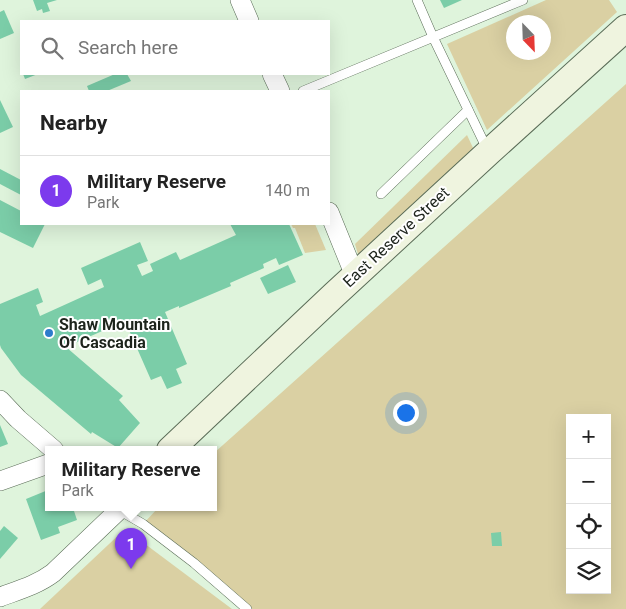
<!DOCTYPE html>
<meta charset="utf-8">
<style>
:root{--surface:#fff;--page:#f6f6f6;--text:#222;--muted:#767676;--line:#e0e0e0;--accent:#7c3aed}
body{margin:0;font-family:Roboto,sans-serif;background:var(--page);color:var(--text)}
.controls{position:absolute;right:15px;bottom:15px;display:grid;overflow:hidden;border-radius:0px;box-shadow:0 5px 20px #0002}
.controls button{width:45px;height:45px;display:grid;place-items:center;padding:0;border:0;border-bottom:1px solid var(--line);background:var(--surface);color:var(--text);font:25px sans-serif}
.compass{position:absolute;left:506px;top:15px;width:45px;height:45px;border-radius:50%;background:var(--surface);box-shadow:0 5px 20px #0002;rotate:157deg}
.you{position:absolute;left:405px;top:412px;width:18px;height:18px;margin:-12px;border:4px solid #fff;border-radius:50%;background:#1a73e8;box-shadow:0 0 0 8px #1a73e833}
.badge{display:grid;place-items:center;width:32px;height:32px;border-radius:50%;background:var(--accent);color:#fff;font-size:16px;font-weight:700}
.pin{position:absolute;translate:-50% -41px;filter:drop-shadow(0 1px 2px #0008)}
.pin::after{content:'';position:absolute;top:26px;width:18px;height:15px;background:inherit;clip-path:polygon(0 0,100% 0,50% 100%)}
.popup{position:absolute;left:45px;top:446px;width:172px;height:65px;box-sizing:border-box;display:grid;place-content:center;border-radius:0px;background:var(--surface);filter:drop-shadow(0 1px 4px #0005);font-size:16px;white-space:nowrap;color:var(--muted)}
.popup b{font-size:19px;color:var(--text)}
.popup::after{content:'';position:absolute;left:50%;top:100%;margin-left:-10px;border:10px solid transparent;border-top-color:var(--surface)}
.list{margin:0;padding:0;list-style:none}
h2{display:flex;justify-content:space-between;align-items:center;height:65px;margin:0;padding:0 20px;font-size:21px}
h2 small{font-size:16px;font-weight:400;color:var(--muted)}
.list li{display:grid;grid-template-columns:32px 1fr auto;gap:15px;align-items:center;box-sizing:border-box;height:70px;padding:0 20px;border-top:1px solid var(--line)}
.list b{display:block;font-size:19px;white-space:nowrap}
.list p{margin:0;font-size:16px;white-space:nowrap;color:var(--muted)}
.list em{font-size:16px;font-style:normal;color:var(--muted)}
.icon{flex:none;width:28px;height:28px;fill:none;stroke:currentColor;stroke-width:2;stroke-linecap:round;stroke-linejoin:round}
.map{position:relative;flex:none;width:626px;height:609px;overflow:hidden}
.search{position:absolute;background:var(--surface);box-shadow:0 5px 20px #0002;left:20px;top:20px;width:310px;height:55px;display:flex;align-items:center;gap:12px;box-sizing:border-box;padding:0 18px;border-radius:0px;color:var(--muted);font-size:19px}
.panel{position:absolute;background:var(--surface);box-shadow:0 5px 20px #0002;left:20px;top:90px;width:310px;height:135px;border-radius:0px}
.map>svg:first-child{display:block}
.green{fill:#dad0a3;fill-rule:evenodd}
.building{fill:#7bcda8}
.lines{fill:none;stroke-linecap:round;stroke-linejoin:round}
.lane-casing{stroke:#5a6c57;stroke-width:10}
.street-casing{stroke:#5a6c57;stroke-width:20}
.secondary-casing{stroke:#5a6c57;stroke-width:28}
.lane{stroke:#fff;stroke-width:9}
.street{stroke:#fff;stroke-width:19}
.secondary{stroke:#eff4df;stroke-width:26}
.poi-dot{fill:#2e7ccc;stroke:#fff;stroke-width:2}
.labels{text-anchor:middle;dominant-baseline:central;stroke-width:4;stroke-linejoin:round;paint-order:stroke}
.street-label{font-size:16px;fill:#1d241c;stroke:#fff}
.poi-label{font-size:16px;font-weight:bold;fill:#1d241c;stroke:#fff;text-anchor:start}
</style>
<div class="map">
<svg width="626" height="609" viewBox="0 0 626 609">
<rect width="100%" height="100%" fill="#dff4dc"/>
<g class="green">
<path d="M 546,0 L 609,0 L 617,12 L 487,130 L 447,44 ZM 544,22 L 544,52 L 514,52 L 514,22 Z"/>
<path d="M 626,84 L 626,609 L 246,609 L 143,524 L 158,508 L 214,508 L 214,453 ZM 570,418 L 607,418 L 607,590 L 570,590 Z"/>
<path d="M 467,135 L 474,150 L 360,261 L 355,244 Z"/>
<path d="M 291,224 L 315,224 L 326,250 L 305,253 L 295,228 L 293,228 Z"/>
<path d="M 125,529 L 232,609 L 40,609 Z"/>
</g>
<g class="building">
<path d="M 33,0 L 57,0 L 47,3 L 50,11 L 43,13 L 42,9 L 37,11 Z"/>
<path d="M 440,0 L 462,0 L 444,8 Z"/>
<path d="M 4,10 L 14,33 L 0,39 L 0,12 Z"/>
<path d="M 23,74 L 38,74 L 25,79 Z"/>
<path d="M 115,74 L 127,74 L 131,81 L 107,91 L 89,91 L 87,86 Z"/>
<path d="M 0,100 L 13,127 L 0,133 Z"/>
<path d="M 0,169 L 21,180 L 21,195 L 0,184 Z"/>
<path d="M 0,200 L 21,211 L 21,224 L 45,224 L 33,248 L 0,232 Z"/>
<path d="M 230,224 L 285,224 L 286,225 L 289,224 L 303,255 L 279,265 L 276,258 L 263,264 L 264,268 L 230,283 L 231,286 L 179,308 L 179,306 L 165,312 L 187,364 L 176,369 L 182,383 L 167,389 L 161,376 L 151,380 L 125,321 L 66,347 L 123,396 L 119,400 L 140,423 L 118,448 L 92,432 L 91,434 L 21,375 L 1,348 L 0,345 L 0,304 L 38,288 L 43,302 L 36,305 L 40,316 L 104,287 L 101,279 L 88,285 L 81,268 L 140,242 L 148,261 L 137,265 L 142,276 L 153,271 L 150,264 L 176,252 L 180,260 L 236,235 Z"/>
<path d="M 288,265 L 296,282 L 268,294 L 260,278 Z"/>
<path d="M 0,425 L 8,444 L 0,447 Z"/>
<path d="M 48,490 L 48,508 L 73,508 L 77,520 L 58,527 L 60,533 L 41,540 L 26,499 Z"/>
<path d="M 4,526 L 18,538 L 0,559 L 0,531 Z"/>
<path d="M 501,532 L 502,546 L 492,546 L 491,533 Z"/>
</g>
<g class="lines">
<g class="lane-casing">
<g id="lane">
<path d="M 417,0 L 433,37 L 487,149"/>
<path d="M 303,91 L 523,0"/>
<path d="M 381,194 L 468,110"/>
<path d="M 119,510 L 143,524 L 194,563 L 247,609"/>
</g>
</g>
<g class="street-casing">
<g id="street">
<path d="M 240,0 L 249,21"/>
<path d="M 272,74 L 280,91"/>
<path d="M 329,212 L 355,276"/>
<path d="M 0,400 L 18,419 L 54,450"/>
<path d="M 0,481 L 48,464"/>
<path d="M 0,597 C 19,590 37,585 53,573 L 119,510 L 120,508"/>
</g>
</g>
<g class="secondary-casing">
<path id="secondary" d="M 170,450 L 334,295 L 489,152 L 626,28"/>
</g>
<use href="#lane" class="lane"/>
<use href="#street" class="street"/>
<use href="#secondary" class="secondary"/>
</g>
<circle class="poi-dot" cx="49" cy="333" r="5"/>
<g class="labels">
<g class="street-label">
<text transform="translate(396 237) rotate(-43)">East Reserve Street</text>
</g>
<g class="poi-label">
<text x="59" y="324">Shaw Mountain<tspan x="59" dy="18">Of Cascadia</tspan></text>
</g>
</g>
</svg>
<div class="controls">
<button>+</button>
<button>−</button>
<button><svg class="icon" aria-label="locate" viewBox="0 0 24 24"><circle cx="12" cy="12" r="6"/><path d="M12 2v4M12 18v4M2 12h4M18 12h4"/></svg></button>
<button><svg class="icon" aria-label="layers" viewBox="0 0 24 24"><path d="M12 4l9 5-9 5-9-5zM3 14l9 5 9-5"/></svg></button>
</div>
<svg class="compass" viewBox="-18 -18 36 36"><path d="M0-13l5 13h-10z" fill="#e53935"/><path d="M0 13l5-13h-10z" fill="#767676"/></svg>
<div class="you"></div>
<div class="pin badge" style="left:131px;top:569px">1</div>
<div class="popup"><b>Military Reserve</b>Park</div>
<div class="search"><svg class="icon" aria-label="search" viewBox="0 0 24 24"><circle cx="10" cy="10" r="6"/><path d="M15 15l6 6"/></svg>Search here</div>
<section class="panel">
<h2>Nearby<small></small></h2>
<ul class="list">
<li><span class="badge">1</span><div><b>Military Reserve</b><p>Park</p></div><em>140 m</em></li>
</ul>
</section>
</div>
